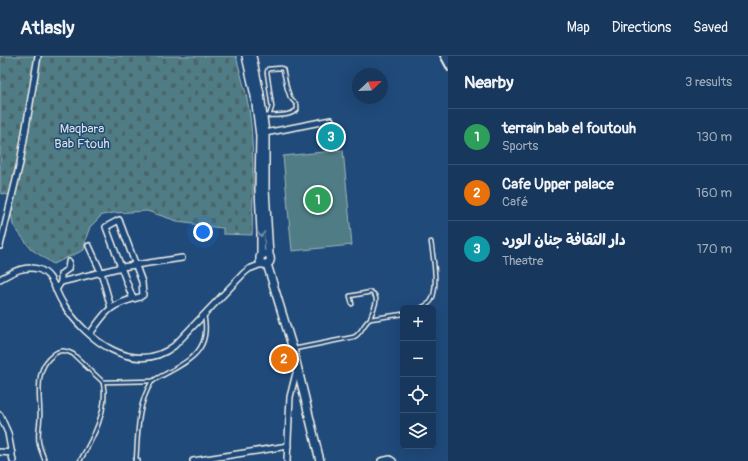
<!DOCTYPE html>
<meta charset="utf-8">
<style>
:root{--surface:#17385c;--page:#244365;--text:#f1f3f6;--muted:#9eacbb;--line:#365272;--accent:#bca0f2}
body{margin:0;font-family:Pangolin,"Playpen Sans Arabic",sans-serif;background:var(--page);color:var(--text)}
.controls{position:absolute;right:12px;bottom:12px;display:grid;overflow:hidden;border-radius:6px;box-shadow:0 4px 16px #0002}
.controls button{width:36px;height:36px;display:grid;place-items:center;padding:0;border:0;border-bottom:1px solid var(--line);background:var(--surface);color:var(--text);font:20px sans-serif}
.compass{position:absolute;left:352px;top:12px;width:36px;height:36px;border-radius:50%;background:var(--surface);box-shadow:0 4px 16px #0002;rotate:67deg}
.you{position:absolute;left:203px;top:176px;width:14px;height:14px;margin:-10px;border:3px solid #fff;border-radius:50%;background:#1a73e8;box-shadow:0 0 0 6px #1a73e833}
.badge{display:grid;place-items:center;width:26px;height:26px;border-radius:50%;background:var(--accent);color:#fff;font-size:13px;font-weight:700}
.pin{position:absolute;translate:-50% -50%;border:2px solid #fff;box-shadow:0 1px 4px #0006}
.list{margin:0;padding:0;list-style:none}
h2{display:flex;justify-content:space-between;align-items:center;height:52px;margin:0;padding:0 16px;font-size:17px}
h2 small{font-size:13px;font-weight:400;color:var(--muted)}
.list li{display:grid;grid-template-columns:26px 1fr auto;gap:12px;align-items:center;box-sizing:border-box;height:56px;padding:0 16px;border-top:1px solid var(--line)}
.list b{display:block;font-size:15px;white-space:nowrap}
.list p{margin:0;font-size:13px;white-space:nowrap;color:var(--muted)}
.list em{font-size:13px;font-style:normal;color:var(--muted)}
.icon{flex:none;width:22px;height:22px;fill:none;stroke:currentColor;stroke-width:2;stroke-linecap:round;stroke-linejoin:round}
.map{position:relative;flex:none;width:448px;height:405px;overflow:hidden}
header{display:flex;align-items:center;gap:24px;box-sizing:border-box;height:56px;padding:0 20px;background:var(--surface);border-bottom:1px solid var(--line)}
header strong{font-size:19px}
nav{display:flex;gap:22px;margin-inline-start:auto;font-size:14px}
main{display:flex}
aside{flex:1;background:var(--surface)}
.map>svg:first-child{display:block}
.grass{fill:#4f7c85;stroke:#a2b6b6}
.cemetery{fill:url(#cemetery-stones);stroke:#a2b6b6}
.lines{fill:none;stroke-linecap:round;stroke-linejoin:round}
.lane-casing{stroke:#f4f1e8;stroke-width:5.5}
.street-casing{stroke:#f4f1e8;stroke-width:8}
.secondary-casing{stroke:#f4f1e8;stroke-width:10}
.lane{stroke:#1f4a7a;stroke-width:2.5}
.street{stroke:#1f4a7a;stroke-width:5}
.secondary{stroke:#1f4a7a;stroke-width:7}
.rail{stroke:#f4f1e8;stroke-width:2}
.oneway{stroke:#748da6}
.labels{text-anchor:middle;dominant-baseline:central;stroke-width:3;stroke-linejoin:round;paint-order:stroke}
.park-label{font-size:13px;fill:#dbdfd9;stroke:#1f4a7a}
</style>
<header>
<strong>Atlasly</strong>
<nav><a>Map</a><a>Directions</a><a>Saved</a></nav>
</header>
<main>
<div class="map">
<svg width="448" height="405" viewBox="0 0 448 405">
<defs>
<pattern id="cemetery-stones" width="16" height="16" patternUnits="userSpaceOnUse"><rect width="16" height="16" fill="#4f7c85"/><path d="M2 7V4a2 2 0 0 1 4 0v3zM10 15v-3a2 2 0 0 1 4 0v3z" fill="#4c6569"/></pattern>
</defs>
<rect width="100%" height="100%" fill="#1f4a7a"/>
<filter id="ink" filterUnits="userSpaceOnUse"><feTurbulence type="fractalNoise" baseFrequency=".025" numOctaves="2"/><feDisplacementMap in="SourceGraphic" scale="8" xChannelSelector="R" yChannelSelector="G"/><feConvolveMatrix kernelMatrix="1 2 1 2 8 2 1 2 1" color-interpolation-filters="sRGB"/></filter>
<g filter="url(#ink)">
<path class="grass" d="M 343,94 L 352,189 L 292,195 L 283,100 Z"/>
<path class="cemetery" d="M 0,0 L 236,0 C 242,23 249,45 251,69 C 254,106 253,143 252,179 L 223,178 L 223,172 L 193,169 L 193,167 L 177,165 L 147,155 L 114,157 L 102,159 L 90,171 L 86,182 L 84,194 L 53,208 L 31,193 L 13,169 L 11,156 L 15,141 L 0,137 Z"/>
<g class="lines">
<g class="lane-casing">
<g id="lane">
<path d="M 264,60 C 275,59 288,61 297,54 L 297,49 L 290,41 L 287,32 L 283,13 L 281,12 L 268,13 L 267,16 L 272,51 L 269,60"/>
<path d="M 352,248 L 350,240 L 371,236 C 382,242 372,254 370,263"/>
<path d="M 421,252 C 425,250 429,248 431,245 C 439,232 433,200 431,186"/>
<path d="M 294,293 L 354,281 C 362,277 363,268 370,263 L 403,258"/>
<path d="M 45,405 C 43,399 40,393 39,387 C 37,378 40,369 40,359 C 40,339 34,313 53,299 C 60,293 65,294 73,298 L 103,326 L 153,325"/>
<path d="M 80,405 C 93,382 109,353 103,326"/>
<path d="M 136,405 C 138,378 137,350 151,327 C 154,323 162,320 167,317 C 193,303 211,292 204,259"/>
</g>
</g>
<g class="street-casing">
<g id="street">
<path d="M 265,77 L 331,64"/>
<path d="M 0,190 L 20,107 L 38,0"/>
<path d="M 89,190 L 101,216 L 111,252"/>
<path d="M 0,223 C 11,217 24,209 38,213 C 54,218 55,237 64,249 C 86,283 134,321 174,290 L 244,217 L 249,213 L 262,208"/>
<path d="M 61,226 L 122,211 L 182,202"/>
<path d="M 56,234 L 61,226 L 61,218 L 68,213 L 69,206"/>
<path d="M 90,278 C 107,253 111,248 140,241 L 143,239 L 142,226 L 119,164 L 106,171 L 133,243"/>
<path d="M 0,359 L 8,377 L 13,405"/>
<path d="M 0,396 L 12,397"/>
<path d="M 136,405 L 137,405"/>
<path d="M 193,405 L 288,390"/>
<path d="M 287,405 L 290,341 L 297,313"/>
<path d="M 381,405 L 390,403 L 393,405"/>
</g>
</g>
<g class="secondary-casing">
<g id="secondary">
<path d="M 246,0 L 255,40 L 260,80 L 259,133 L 261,176 L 261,199"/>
<path d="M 252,0 L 260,38 L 265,77 L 265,133 L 269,199 C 271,202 271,206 267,208"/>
<path d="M 264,198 L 260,201 L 260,205 L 262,208 L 267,208"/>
<path d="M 267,208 L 293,293 L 320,405"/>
</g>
</g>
<use href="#lane" class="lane"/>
<use href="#street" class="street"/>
<use href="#secondary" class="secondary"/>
<path class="rail" d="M 440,0 L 448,15"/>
</g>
<defs><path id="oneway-chevron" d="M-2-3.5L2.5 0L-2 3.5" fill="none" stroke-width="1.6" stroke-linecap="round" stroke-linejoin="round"/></defs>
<use class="oneway" href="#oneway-chevron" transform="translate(261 178) rotate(89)"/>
</g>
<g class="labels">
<g class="park-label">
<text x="82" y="73">Maqbara<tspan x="82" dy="15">Bab Ftouh</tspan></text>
</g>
</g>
</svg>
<div class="controls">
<button>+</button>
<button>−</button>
<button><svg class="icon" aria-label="locate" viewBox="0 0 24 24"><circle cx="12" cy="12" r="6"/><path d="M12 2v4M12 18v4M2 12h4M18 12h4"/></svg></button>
<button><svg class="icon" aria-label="layers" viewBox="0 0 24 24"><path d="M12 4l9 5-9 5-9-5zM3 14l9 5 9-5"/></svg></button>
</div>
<svg class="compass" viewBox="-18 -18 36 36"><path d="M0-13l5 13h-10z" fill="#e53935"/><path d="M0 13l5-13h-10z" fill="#9eacbb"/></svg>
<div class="you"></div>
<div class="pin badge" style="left:318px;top:144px;background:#2e9e5b">1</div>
<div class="pin badge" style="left:284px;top:303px;background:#e8710a">2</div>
<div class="pin badge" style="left:331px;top:81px;background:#0f9aa8">3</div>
</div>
<aside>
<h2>Nearby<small>3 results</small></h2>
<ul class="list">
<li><span class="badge" style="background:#2e9e5b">1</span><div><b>terrain bab el foutouh</b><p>Sports</p></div><em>130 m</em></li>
<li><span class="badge" style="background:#e8710a">2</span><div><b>Cafe Upper palace</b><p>Café</p></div><em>160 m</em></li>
<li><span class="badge" style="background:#0f9aa8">3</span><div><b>دار الثقافة جنان الورد</b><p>Theatre</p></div><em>170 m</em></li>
</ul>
</aside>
</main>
